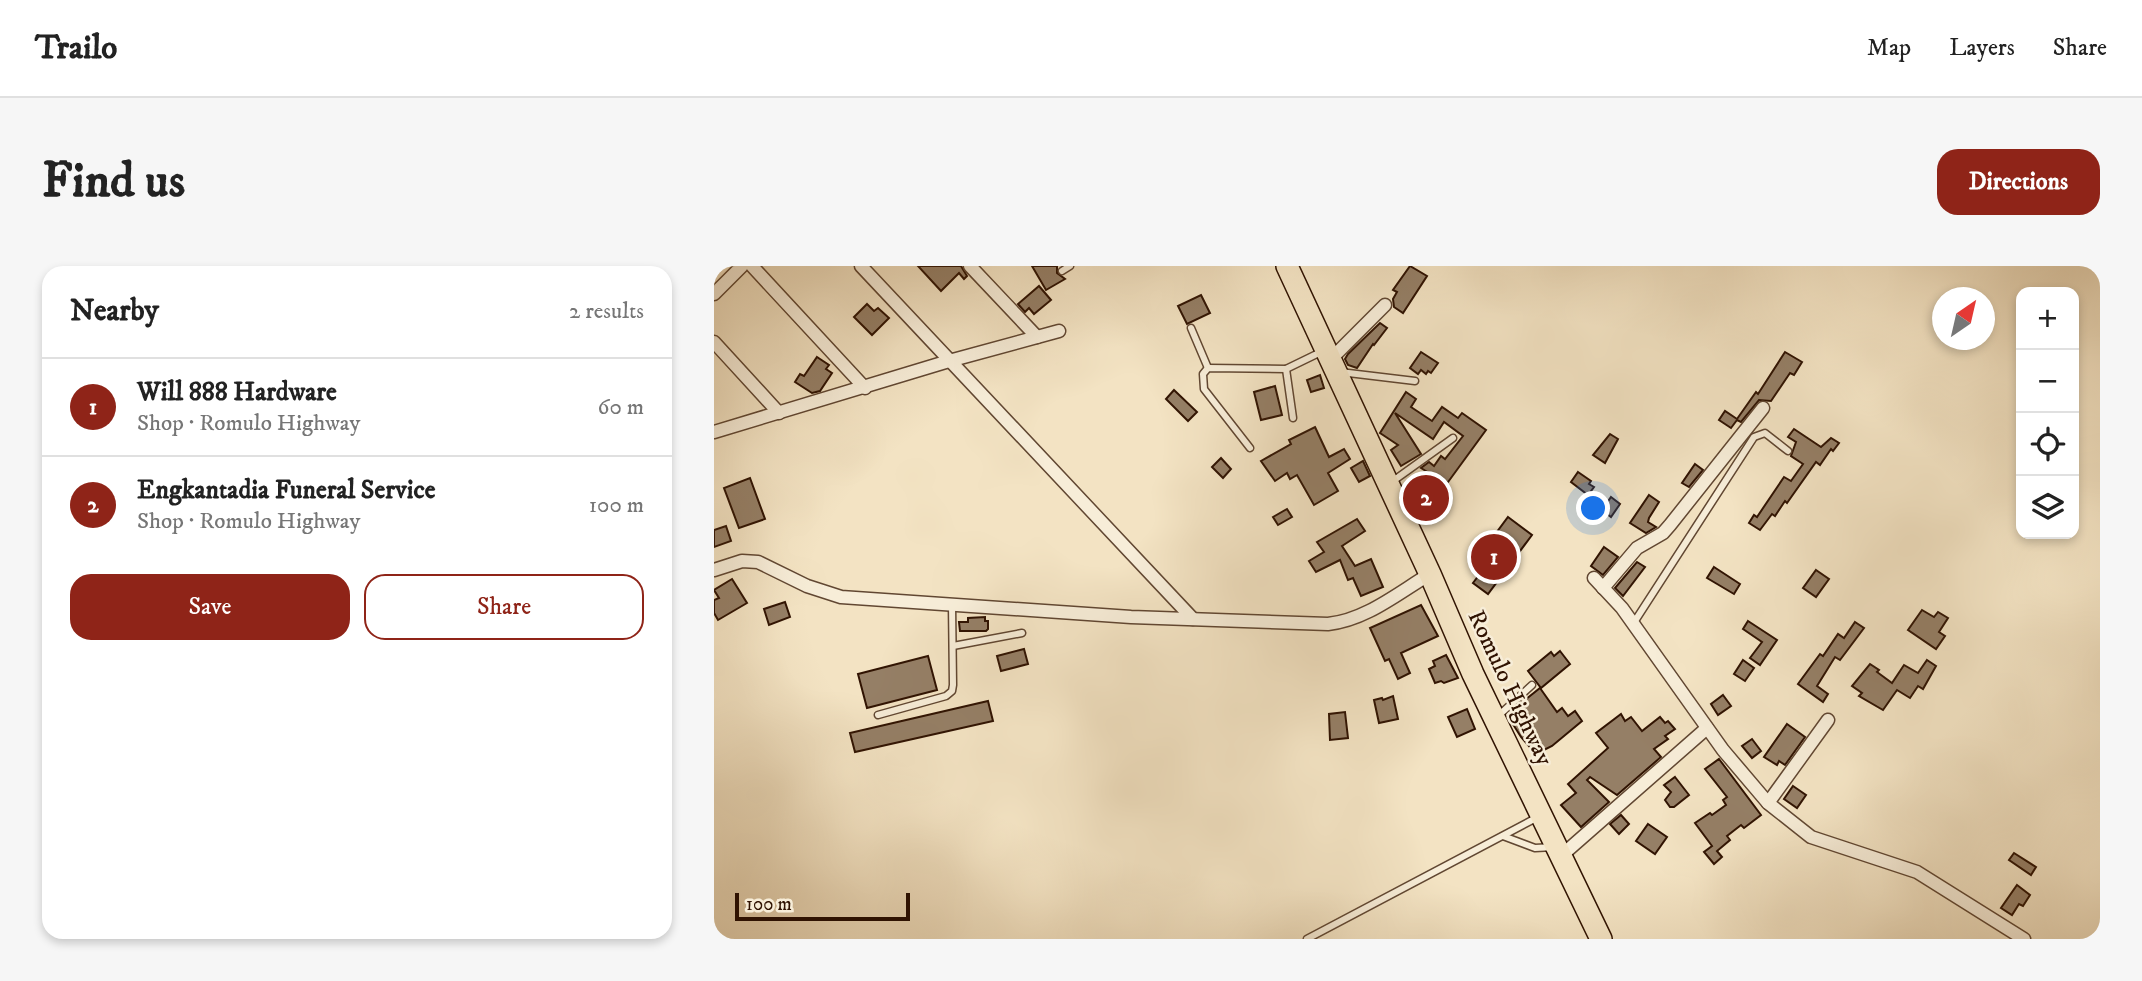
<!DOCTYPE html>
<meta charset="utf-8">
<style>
:root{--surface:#fff;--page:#f6f6f6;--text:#222;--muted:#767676;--line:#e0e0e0;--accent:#8f2418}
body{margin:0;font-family:"IM FELL DW Pica",serif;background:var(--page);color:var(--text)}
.controls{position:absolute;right:21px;top:21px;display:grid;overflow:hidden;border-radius:14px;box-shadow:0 4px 10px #0003}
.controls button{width:63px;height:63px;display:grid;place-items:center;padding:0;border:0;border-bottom:2px solid var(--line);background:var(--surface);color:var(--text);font:35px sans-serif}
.compass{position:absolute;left:1218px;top:21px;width:63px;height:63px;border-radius:50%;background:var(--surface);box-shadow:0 4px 10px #0003;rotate:34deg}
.scale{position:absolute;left:21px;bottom:18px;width:175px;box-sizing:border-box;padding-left:7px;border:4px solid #301302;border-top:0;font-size:19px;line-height:24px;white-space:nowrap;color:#301302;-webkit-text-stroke:5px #f7edd8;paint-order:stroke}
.you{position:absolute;left:880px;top:243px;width:24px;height:24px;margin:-18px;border:5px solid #fff;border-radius:50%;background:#1a73e8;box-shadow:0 0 0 10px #1a73e833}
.badge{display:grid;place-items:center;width:46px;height:46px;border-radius:50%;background:var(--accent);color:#fff;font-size:23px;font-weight:700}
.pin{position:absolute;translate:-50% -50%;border:4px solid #fff;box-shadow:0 2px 7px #0006}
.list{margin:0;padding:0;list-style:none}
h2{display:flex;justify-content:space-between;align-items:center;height:91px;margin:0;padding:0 28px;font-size:30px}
h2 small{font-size:23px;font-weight:400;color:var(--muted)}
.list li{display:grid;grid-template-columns:46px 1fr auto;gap:21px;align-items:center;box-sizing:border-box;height:98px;padding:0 28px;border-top:2px solid var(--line)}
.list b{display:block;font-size:26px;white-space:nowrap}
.list p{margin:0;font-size:23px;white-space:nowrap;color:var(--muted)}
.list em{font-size:23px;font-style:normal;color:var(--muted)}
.actions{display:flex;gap:14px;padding:21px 28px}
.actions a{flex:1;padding:16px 0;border:2px solid var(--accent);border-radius:21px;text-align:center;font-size:24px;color:var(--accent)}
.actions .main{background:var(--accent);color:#fff}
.icon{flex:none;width:38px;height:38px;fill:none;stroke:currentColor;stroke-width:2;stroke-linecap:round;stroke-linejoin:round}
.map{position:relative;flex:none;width:1386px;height:673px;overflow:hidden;border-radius:21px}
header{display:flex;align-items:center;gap:42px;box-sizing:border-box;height:98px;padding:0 35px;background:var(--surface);border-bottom:2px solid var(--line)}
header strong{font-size:33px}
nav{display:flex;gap:38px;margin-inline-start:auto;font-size:24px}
.intro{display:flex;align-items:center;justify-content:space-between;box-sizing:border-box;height:168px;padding:0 42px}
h1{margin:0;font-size:49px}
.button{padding:18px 32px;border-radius:21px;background:var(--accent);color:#fff;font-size:24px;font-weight:700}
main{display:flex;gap:42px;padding:0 42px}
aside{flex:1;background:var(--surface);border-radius:21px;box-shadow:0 4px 10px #0003}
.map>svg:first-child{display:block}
.building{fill:#957f66;stroke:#301302;stroke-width:2}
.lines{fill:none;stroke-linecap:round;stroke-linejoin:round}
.service-casing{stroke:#614732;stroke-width:9}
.minor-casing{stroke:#614732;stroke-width:15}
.trunk-casing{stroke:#301302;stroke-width:24}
.service{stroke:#f7edd8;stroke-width:6}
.minor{stroke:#f7edd8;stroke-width:12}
.trunk{stroke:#f3e3c3;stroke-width:21}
.labels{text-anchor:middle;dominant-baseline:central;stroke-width:5;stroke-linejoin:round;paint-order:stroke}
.street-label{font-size:24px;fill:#301302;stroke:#f7edd8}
</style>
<header>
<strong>Trailo</strong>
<nav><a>Map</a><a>Layers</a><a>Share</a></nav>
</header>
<div class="intro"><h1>Find us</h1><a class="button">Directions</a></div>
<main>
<aside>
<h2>Nearby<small>2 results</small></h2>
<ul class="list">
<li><span class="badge">1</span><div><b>Will 888 Hardware</b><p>Shop · Romulo Highway</p></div><em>60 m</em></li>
<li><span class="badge">2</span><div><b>Engkantadia Funeral Service</b><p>Shop · Romulo Highway</p></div><em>100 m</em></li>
</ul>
<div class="actions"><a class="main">Save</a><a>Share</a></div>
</aside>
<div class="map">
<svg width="1386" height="673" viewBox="0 0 1386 673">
<rect width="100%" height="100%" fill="#f3e3c3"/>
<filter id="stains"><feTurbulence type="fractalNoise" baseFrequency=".00286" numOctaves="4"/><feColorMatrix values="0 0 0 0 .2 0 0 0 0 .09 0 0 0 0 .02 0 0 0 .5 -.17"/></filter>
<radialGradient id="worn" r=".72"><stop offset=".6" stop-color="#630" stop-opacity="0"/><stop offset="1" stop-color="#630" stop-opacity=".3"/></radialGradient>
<g class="building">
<path d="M 204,0 L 247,0 L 253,10 L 250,13 L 245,7 L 227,25 Z"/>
<path d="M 318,0 L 343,0 L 343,7 L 351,13 L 332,24 Z"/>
<path d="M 696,0 L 713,10 L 689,47 L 680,41 L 679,33 L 683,26 L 679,24 Z"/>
<path d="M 325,20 L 337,34 L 320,48 L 315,42 L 311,46 L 304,38 Z"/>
<path d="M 487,29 L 496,47 L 473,58 L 464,40 Z"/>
<path d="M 153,38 L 160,45 L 164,42 L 175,52 L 158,69 L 140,51 Z"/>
<path d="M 666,57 L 673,62 L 660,79 L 659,78 L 643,102 L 634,99 L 631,93 L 634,88 Z"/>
<path d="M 707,86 L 724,97 L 717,107 L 714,105 L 712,108 L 707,104 L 704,108 L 696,102 Z"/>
<path d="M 1071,86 L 1088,96 L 1080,109 L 1076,107 L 1057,135 L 1045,134 L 1027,156 L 1023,154 L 1017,162 L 1005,154 L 1011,145 L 1023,153 L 1042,126 L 1044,128 Z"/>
<path d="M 103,91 L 115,99 L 112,103 L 118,107 L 106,125 L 98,127 L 81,116 L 86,108 L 90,110 Z"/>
<path d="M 606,109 L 610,122 L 597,126 L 593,114 Z"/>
<path d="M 561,120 L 568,149 L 547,154 L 540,126 Z"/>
<path d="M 460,124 L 483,146 L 474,155 L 452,133 Z"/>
<path d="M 692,126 L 702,133 L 697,141 L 718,155 L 728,141 L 744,152 L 748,147 L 772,164 L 718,238 L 702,227 L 715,207 L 707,202 L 715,196 L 720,200 L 727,190 L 731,193 L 749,170 L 730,156 L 719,173 L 681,147 L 707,188 L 687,200 L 677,184 L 684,179 L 666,167 Z"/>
<path d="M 601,161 L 615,191 L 630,183 L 636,193 L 614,207 L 624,225 L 600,239 L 583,209 L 576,213 L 573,207 L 561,215 L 547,195 L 577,178 L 575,174 Z"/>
<path d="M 1080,163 L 1107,181 L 1117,172 L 1125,177 L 1119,185 L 1117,183 L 1106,199 L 1102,196 L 1073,237 L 1071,235 L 1061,250 L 1058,248 L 1046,264 L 1035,257 L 1040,249 L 1043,251 L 1070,211 L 1077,215 L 1089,198 L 1077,190 L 1082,176 L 1074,171 Z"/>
<path d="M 896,168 L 904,173 L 891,197 L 879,189 Z"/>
<path d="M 507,192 L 517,203 L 509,212 L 498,201 Z"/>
<path d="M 649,195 L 656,210 L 645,216 L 637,202 Z"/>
<path d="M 981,198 L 989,204 L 975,221 L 968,217 Z"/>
<path d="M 864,206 L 877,215 L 875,218 L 880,221 L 874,229 L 857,216 Z"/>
<path d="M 36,212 L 51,253 L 25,262 L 10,222 Z"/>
<path d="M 935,229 L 945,236 L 935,252 L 934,256 L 942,261 L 932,267 L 916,257 Z"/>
<path d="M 897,231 L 906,238 L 897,251 L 888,244 Z"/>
<path d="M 573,243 L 578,251 L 564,259 L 559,251 Z"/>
<path d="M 794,251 L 818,269 L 774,328 L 759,317 L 774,297 L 765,290 Z"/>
<path d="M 643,253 L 651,265 L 628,280 L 641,300 L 657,293 L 669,321 L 647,330 L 639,312 L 634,314 L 626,294 L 602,306 L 595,295 L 610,286 L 603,276 Z"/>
<path d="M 12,260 L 17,275 L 0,281 L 0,264 Z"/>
<path d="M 890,281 L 904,291 L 889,309 L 877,300 Z"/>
<path d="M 923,296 L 931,301 L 909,330 L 901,322 Z"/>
<path d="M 1000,301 L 1026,318 L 1020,328 L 993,312 Z"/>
<path d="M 1102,304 L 1115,313 L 1102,331 L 1089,322 Z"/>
<path d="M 18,313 L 33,337 L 4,354 L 0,347 L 0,334 L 5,332 L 0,324 Z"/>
<path d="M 71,336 L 76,351 L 55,359 L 50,343 Z"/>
<path d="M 707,339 L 724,370 L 687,387 L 696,407 L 684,413 L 675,393 L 671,395 L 656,362 Z"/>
<path d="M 1208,344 L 1220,351 L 1224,346 L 1234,352 L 1225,366 L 1231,370 L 1222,383 L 1194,364 Z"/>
<path d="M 271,351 L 271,355 L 274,355 L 274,363 L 272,365 L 246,365 L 245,356 L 254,356 L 254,352 Z"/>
<path d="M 1034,355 L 1063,374 L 1046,399 L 1036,392 L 1048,376 L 1029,363 Z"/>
<path d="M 1141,356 L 1150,362 L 1126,394 L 1121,391 L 1103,420 L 1114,428 L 1109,436 L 1084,418 L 1106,388 L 1109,390 L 1124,368 L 1130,372 Z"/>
<path d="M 310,383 L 314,398 L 287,405 L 283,390 Z"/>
<path d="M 846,385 L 856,398 L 827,422 L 814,405 L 837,386 L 840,390 Z"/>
<path d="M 732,389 L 744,412 L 730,417 L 727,415 L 721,417 L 715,403 L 721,400 L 719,395 Z"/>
<path d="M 214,390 L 223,424 L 153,442 L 144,408 Z"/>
<path d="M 1029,394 L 1040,402 L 1031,415 L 1020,408 Z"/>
<path d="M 1213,394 L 1222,400 L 1209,423 L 1204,420 L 1196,432 L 1183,424 L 1169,444 L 1145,430 L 1148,427 L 1138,420 L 1156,398 L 1165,404 L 1163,406 L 1178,417 L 1190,399 L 1204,407 Z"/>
<path d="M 826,422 L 843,446 L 848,442 L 854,450 L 861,445 L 868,455 L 838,480 L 822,488 L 807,471 L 795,452 L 803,445 L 801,442 Z"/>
<path d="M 1009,429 L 1017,440 L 1004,449 L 997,438 Z"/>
<path d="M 679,430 L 684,453 L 665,457 L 660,434 L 668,432 L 669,434 Z"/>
<path d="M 274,435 L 279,455 L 141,486 L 136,467 Z"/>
<path d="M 753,443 L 761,463 L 743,471 L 734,451 Z"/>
<path d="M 631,446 L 634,472 L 616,474 L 615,448 Z"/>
<path d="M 907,448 L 911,455 L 917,451 L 928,465 L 946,451 L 951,457 L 954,455 L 961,463 L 951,470 L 954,473 L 940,483 L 947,491 L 903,529 L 876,511 L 873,514 L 895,536 L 867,561 L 847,539 L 862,527 L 854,518 L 894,482 L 882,467 Z"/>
<path d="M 1073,458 L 1091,471 L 1071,499 L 1065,495 L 1063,499 L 1050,491 Z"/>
<path d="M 1038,473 L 1047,485 L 1038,492 L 1028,480 Z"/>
<path d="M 1005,493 L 1047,549 L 1030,562 L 1027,559 L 1013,570 L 1016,574 L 1003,585 L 1008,591 L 1000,598 L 990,586 L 998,580 L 981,557 L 996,547 L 998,549 L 1012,539 L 1009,534 L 1013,531 L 991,503 Z"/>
<path d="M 961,511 L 975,529 L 960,541 L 956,541 L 951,534 L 957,526 L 950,519 Z"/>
<path d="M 1079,520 L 1092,529 L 1083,542 L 1070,533 Z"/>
<path d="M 907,549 L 915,558 L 905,568 L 896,558 Z"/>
<path d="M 934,558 L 953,571 L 941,588 L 922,575 Z"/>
<path d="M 1300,587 L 1322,601 L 1317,609 L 1295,594 Z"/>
<path d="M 1303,619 L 1316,629 L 1309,640 L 1305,638 L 1298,649 L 1287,642 Z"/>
</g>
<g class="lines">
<g class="service-casing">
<g id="service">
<path d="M 348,5 L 356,0"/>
<path d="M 477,62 L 494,102"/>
<path d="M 572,103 L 579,152"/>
<path d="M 626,106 L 701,115"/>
<path d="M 536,182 L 490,123 L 489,108 L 494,102 L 572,103 L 607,86"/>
<path d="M 679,215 L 739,172"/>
<path d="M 919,358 L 1040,171 L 1051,167 L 1074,185"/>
<path d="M 239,380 L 308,367"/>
<path d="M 164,449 L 232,430 L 238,425 L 239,419 L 238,338"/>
<path d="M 784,450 L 818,419"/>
<path d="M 789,570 L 821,582 L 840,581"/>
<path d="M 593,673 L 824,551"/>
</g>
</g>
<g class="minor-casing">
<g id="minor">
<path d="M 38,0 L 151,122"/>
<path d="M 147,0 L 479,353"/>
<path d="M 256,0 L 323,71"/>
<path d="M 0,28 L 28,0"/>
<path d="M 0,76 L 65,147"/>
<path d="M 616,94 L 671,39"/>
<path d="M 0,166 L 235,95 L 345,65"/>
<path d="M 0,304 L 28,295 L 44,296 L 93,320 L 127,331 L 417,351 L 614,358 C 652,354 684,327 716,308"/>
<path d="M 880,312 L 908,342 L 1009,484 L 1054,537 L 1097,571 L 1203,606 L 1310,673"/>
<path d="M 889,322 L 923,282 L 949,267 L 956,259 L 1049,142"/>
<path d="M 1054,537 L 1114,454"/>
<path d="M 847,590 L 993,462"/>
</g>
</g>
<g class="trunk-casing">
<path id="trunk" d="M 573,0 L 716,308 L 759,408 L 887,673"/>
</g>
<use href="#service" class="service"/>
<use href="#minor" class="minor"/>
<use href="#trunk" class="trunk"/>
</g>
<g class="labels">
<g class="street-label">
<text transform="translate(796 422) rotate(65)">Romulo Highway</text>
</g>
</g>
<rect width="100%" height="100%" filter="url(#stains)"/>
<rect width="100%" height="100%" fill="url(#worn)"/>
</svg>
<div class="controls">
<button>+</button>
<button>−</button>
<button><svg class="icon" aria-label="locate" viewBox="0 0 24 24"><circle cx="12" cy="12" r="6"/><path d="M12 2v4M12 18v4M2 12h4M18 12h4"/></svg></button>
<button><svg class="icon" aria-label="layers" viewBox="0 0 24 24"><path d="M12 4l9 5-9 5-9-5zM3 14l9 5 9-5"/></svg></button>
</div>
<svg class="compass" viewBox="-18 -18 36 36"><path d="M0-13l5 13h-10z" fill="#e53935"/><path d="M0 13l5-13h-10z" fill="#767676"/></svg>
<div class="scale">100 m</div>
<div class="you"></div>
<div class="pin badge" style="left:780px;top:291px">1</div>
<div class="pin badge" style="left:712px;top:232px">2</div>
</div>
</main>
